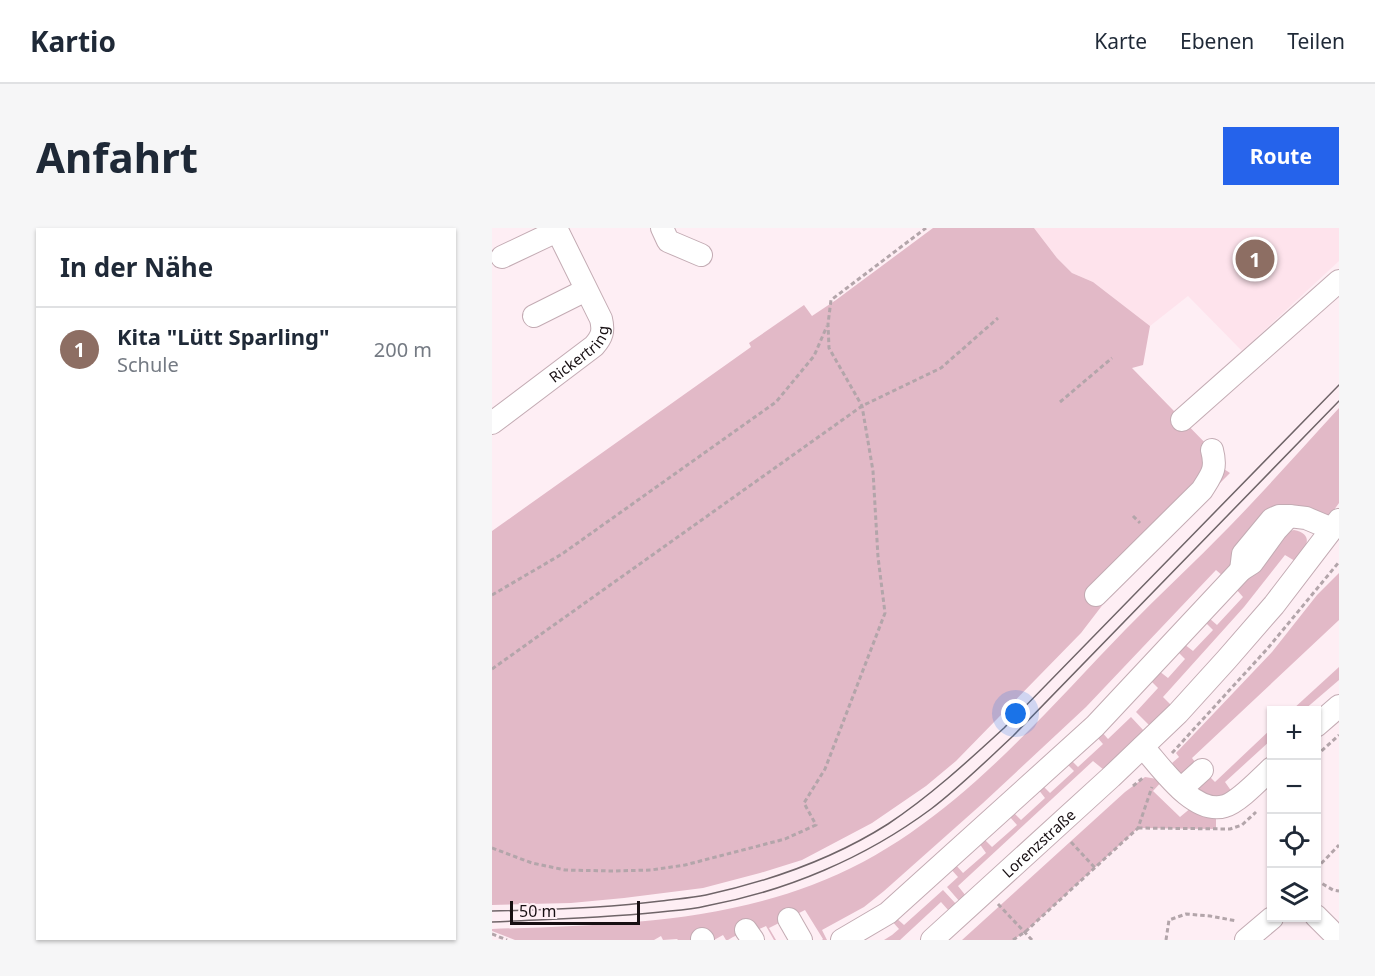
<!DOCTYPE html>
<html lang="de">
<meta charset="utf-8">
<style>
:root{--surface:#fff;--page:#f6f6f7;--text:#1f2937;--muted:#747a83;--line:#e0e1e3;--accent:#2563eb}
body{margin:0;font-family:"Noto Sans",sans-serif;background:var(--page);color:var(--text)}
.controls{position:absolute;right:18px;bottom:18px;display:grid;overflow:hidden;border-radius:0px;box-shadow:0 2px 4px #0004}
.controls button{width:54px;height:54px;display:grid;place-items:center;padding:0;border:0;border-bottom:2px solid var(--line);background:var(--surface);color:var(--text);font:30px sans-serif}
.scale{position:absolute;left:18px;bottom:15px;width:130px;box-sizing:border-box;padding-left:6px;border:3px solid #170f12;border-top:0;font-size:16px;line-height:21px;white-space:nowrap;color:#170f12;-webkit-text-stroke:4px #feeef4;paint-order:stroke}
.you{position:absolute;left:524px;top:486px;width:21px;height:21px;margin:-15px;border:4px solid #fff;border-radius:50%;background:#1a73e8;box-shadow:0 0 0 9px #1a73e833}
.badge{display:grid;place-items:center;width:39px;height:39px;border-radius:50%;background:var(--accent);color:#fff;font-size:20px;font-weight:700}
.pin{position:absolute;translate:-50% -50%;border:3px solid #fff;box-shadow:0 2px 6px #0006}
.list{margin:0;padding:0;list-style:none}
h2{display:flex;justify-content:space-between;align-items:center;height:78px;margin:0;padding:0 24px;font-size:26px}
h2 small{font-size:20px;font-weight:400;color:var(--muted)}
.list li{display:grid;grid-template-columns:39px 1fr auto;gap:18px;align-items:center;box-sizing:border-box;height:84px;padding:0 24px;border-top:2px solid var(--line)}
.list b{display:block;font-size:22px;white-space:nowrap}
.list p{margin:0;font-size:20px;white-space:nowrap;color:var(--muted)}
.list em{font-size:20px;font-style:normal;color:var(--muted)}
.icon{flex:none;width:33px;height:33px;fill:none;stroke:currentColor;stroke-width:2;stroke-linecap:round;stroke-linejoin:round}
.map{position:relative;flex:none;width:847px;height:712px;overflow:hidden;border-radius:0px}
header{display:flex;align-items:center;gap:36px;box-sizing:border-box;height:84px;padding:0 30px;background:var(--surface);border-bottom:2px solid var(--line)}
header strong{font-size:28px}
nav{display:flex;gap:33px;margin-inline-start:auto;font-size:21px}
.intro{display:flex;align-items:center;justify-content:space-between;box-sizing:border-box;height:144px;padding:0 36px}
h1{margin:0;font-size:42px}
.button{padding:15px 27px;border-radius:0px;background:var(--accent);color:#fff;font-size:21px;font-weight:700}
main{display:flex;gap:36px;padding:0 36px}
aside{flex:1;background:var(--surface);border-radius:0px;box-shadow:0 2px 4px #0004}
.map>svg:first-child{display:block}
.built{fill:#fee3ec}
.green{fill:#e2b9c7}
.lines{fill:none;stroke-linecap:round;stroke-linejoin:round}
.minor-casing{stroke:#c3abb3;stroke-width:24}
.path{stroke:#b3a5aa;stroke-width:3;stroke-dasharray:4.5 3;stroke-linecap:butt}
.minor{stroke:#fff;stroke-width:22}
.tram{stroke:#6f6468;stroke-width:1.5}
.labels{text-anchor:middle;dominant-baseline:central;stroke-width:5;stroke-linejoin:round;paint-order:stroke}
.street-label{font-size:15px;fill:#170f12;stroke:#feeef4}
</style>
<header>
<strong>Kartio</strong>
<nav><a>Karte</a><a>Ebenen</a><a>Teilen</a></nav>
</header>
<div class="intro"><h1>Anfahrt</h1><a class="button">Route</a></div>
<main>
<aside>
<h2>In der Nähe<small></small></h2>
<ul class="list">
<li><span class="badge" style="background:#8d6e63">1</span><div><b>Kita &quot;Lütt Sparling&quot;</b><p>Schule</p></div><em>200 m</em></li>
</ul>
</aside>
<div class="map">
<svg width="847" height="712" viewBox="0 0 847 712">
<rect width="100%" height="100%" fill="#feeef4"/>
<path class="built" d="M 542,0 L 847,0 L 847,33 L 750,123 L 696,68 L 658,98 L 601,54 L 580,45 L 565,30 Z"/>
<g class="green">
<path d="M 441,0 L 542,0 L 565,30 L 580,45 L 601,54 L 658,98 L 651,137 L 640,140 L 720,222 L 723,235 L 738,245 L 622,362 L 589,405 L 464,533 L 434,558 L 380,595 L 310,632 L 268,645 L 211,660 L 132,670 L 79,675 L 0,677 L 0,303 L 259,119 L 257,115 L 312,77 L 320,88 L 344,72 Z"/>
<path d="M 847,180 L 847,275 L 839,286 L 835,288 L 798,283 L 732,349 L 724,342 L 594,479 L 491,575 L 392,663 L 372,679 L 330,702 L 335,712 L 330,712 L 331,711 L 313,682 L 277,700 L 284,712 L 282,712 L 274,698 C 260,705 249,703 236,712 L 234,712 L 231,707 L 222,712 L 186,712 L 185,711 L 171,712 L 169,708 L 162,712 L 23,712 L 0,703 L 0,701 C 109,697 216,696 320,657 C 449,609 540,498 633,402 C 667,367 703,334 737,299 C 775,260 810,220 847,180 Z"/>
<path d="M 802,302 C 825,307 812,322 803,333 L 793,327 L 752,379 L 671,469 L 679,477 L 659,499 L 644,484 L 666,460 L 658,452 L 667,443 L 676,450 L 693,431 L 685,423 L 692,416 L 701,423 L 721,402 L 713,394 L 717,390 L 725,397 L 751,369 L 744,361 L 794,304 Z"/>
<path d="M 847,345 L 847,392 L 700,530 L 706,538 L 688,546 L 680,535 L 687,529 L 684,525 L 780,424 L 825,367 Z"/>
<path d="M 847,439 L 847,452 L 812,482 L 800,482 Z"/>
<path d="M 639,489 L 653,504 L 612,542 L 601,533 L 466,658 L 474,668 L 468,674 L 455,659 L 466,649 L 458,640 L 463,636 L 471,645 L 494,625 L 487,615 L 492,611 L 500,619 L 525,597 L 517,588 L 521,584 L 529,592 L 553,570 L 546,561 L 550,557 L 558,565 L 582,543 L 574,535 L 578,531 L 586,539 L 611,516 L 604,508 L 609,503 L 616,511 Z"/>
<path d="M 779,501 L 779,512 L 733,554 L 740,564 L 721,571 L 703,562 L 715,546 L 723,554 Z"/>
<path d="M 653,549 L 671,552 L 661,563 L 688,589 L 700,579 L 724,585 L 724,601 L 646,600 L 533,704 L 521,712 L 470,712 L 633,564 Z"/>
<path d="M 451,662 L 464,676 L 457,683 L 449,674 L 408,712 L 392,712 L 400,707 L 407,701 L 399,692 L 403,689 L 412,697 Z"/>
</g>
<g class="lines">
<g class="minor-casing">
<g id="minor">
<path d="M 170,0 L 176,13 L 209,27"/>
<path d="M 10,29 L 65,3"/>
<path d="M 42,88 L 94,62"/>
<path d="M 690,192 L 847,53"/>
<path id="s1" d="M 0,195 L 102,118 C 110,109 112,103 109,91 L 64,0"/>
<path d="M 787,288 L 797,288 L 784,302 L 760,335 L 749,342 L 751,326 L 780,291 Z"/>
<path d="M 797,288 L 814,290 L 840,301"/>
<path d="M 604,367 L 710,262 C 720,246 725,241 720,222"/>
<path d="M 824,498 L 847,478"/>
<path d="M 651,519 C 669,539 702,588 733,578 C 747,574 769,550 780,540"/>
<path d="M 689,561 L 710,542"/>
<path d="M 824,688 L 847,711"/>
<path d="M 297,691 L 309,712"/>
<path d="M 254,702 L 261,712"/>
<path d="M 210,711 L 211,712"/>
<path d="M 350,712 L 396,685 L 603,498 L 749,342"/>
<path id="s2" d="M 440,712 L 619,549 L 686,485 L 735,431 L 782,377 L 847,292"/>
<path d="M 754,712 L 780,690"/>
</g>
</g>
<g class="path">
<path d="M 568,174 L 620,130"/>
<path d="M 641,288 L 648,295"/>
<path d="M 0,367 L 70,326 L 284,174 L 322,128 L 335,98"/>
<path d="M 0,441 L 370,178 L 449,140 L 506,90"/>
<path d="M 680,525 L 776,420 L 847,334"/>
<path d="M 824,528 L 847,507"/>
<path d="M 641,558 L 652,549"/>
<path d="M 646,600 L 738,601 L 750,597 L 764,584"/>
<path d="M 579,614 L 603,640"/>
<path d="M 0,620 L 40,635 L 73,642 L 120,643 L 159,642 L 193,637 L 293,611 L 324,597 L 312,575 L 333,541 L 393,385 L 386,329 L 381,243 L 370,178 L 337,120 L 336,96 L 339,72 L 434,0"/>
<path d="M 824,641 L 847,617"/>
<path d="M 824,652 L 841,662 L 847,663"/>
<path d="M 506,676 L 540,712"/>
<path d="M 0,706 L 15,712"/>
<path d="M 521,712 L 533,704 L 646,600 L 660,559"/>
<path d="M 674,712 L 677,692 L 694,686 L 718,688 L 745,693"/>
</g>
<use href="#minor" class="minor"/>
<g class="tram">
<path d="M 0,683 C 56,682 113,680 169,673 C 184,671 199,670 214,667 C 278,653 341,631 396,596 C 438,568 475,534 512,500 L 847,157"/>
<path d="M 0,694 C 59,691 119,690 178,683 C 190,682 202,681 214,678 C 295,663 373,630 439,581 C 468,559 494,533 521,508 L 847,173"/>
</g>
</g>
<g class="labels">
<g class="street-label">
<text stroke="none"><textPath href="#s1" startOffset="112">Rickertring</textPath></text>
<text stroke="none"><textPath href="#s2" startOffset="144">Lorenzstraße</textPath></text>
</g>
</g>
</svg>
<div class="controls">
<button>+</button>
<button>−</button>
<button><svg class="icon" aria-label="locate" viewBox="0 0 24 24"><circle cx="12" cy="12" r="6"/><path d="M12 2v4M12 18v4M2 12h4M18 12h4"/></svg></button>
<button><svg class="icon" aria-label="layers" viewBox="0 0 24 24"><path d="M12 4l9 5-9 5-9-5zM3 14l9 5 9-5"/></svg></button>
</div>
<div class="scale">50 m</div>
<div class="you"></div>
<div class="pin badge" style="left:763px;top:31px;background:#8d6e63">1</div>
</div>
</main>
